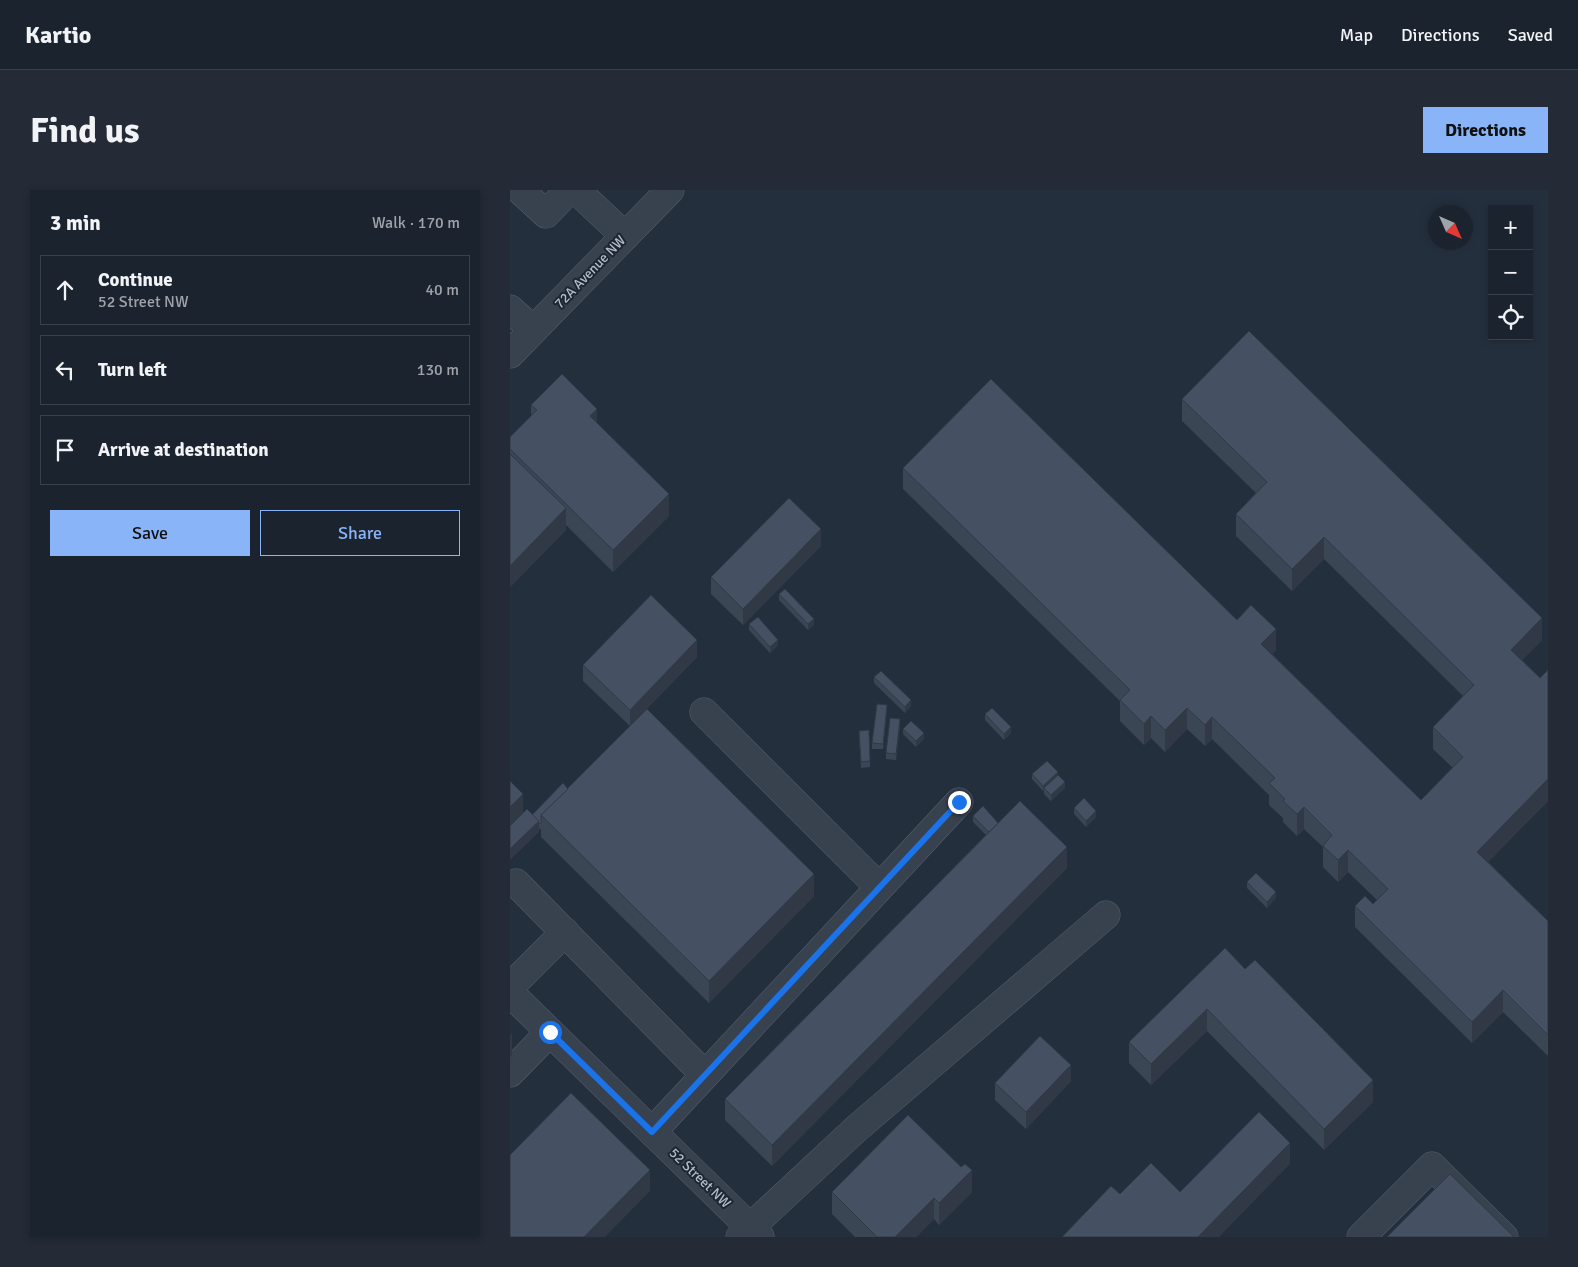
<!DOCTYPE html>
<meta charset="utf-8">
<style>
:root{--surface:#1b232e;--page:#242b36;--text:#f1f3f6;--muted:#a0a4aa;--line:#39404a;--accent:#8ab4f8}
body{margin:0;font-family:Signika,sans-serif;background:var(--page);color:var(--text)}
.controls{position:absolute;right:15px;top:15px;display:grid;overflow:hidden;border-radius:0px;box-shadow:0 2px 8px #0003}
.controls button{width:45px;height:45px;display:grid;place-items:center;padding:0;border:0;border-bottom:1px solid var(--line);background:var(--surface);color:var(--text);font:25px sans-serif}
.compass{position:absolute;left:918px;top:15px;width:45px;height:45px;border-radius:50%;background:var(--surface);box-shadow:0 2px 8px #0003;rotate:135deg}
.stop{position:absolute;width:15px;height:15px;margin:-11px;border:4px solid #1a73e8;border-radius:50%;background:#fff}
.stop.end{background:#1a73e8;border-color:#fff;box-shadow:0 1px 5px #0008}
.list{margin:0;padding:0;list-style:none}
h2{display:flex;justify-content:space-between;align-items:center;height:65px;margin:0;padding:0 20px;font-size:21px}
h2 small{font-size:16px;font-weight:400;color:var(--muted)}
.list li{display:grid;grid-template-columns:32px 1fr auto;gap:15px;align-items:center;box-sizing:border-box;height:70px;margin:0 10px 10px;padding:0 10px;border:1px solid var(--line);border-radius:0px}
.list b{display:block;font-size:19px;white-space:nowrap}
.list p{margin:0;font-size:16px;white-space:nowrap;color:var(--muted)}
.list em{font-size:16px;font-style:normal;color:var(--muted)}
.actions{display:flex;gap:10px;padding:15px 20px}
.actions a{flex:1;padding:11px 0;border:1px solid var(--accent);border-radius:0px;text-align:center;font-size:18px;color:var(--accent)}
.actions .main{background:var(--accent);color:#111}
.icon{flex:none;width:28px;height:28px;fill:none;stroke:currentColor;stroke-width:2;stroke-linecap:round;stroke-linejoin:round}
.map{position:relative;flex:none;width:1038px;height:1047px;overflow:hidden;border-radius:0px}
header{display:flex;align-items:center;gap:30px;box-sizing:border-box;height:70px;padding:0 25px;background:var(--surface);border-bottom:1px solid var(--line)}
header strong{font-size:24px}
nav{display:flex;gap:28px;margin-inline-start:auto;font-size:18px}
.intro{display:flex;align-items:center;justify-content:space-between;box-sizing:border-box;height:120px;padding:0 30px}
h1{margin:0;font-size:35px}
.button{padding:12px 22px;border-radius:0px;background:var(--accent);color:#111;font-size:18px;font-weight:700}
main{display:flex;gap:30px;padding:0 30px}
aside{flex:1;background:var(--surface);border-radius:0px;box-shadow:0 2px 8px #0003}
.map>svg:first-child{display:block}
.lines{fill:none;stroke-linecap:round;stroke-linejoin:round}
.minor-casing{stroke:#565f6c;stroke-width:29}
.minor{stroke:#38414e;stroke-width:28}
.wall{fill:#3b4654}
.shaded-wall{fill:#303945}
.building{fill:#455162;stroke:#303945}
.route{stroke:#1a73e8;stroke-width:6}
.labels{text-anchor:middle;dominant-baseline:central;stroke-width:4;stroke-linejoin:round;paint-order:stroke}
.street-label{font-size:14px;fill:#b4bcc9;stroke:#1d2633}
</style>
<header>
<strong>Kartio</strong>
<nav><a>Map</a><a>Directions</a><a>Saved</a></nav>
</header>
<div class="intro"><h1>Find us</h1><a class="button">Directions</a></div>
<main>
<aside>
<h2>3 min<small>Walk · 170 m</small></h2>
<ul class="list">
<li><svg class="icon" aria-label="ahead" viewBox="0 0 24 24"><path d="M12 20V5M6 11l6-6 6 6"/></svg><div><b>Continue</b><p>52 Street NW</p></div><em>40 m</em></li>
<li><svg class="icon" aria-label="left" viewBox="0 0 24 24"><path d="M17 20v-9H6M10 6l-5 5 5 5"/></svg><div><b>Turn left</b></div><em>130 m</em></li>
<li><svg class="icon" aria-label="arrive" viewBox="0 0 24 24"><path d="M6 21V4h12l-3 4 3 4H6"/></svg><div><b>Arrive at destination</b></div></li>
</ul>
<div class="actions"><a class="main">Save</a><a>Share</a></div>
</aside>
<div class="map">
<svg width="1038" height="1047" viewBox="0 0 1038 1047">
<rect width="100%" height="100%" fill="#242f3e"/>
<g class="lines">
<g class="minor-casing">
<g id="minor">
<path d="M 10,0 L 36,24 L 59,0"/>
<path d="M 66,0 L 115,46"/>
<path d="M 0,119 L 23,140"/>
<path d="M 0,164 L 160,0"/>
<path d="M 194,522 L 369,697"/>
<path d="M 6,693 L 195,885"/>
<path d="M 0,797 L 55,742"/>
<path d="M 0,803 L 250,1047"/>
<path d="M 0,883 L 40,842"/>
<path d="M 142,942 L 449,612"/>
<path d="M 230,1047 L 346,939 L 596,725"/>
<path d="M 851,1047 L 922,976 L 994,1047"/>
</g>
</g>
<use href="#minor" class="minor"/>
</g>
<g class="wall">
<path d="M 672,209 L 1032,450 L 1012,470 L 1030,488 L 1038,480 L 1038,611 L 978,672 L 1038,731 L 1038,866 L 993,822 L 962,853 L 845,737 L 845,716 L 863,714 L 867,710 L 838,682 L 828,692 L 813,677 L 813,657 L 794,639 L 787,646 L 773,632 L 773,628 L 759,615 L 759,605 L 702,549 L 695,556 L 677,539 L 655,562 L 641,548 L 634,555 L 610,531 L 610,511 L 393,299 L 393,278 L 727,430 L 766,460 L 762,464 L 911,610 L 943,578 L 923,559 L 923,537 L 953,506 L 814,369 L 782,401 L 726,346 L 726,324 L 746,303 L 672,231 Z"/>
<path d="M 21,215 L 87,233 L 159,326 L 103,382 L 56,335 L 56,340 L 0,397 L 0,247 L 21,226 Z"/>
<path d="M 311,356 L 233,435 L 201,404 L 201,387 Z"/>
<path d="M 269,404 L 304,435 L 298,440 L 269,410 Z"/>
<path d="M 239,434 L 268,455 L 260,463 L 239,440 Z"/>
<path d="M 187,467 L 129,527 L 304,706 L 199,813 L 31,647 L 31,638 L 30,640 L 29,638 L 29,642 L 13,623 L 22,625 L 58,599 L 120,536 L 73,491 L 73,475 Z"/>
<path d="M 364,487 L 401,516 L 395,523 L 364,493 Z"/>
<path d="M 377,520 L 373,559 L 362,559 L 362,553 Z"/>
<path d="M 475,524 L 501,543 L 494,550 L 475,530 Z"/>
<path d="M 390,535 L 386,570 L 376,569 L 376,563 Z"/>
<path d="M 393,539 L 414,549 L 406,557 L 393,544 Z"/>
<path d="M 349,546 L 360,571 L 360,577 L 351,578 Z"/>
<path d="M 522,584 L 548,585 L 555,598 L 541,611 L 534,604 L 534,600 L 533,601 L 522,589 Z"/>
<path d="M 564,618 L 586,627 L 576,637 L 564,624 Z"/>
<path d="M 463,626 L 488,633 L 557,678 L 262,976 L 215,930 L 215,909 L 476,645 L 463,632 Z"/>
<path d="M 737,692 L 766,708 L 757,718 L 737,698 Z"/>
<path d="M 715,758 L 863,912 L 814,960 L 697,841 L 641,895 L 619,873 L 619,852 Z"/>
<path d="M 561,891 L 516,939 L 485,910 L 485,893 Z"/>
<path d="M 322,1002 L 462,1002 L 429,1035 L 424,1029 L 406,1047 L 345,1047 L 322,1024 Z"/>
</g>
<g class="shaded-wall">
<path d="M 87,219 L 87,240 L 80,226 Z"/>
<path d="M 159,304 L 159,326 L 103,382 L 103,360 Z"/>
<path d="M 56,318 L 56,340 L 0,397 L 0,376 Z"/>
<path d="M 311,339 L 311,356 L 233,435 L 233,419 Z"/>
<path d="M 814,347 L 814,369 L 782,401 L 782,379 Z"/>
<path d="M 1032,428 L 1032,450 L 1001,481 L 1001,460 Z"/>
<path d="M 304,429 L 304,435 L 298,440 L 298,434 Z"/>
<path d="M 766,439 L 766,460 L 751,475 L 751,454 Z"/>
<path d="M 187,450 L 187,467 L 120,536 L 120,520 Z"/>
<path d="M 268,450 L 268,455 L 260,463 L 260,457 Z"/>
<path d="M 401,510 L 401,516 L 395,523 L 395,517 Z"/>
<path d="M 377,515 L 377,520 L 373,559 L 373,554 Z"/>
<path d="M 677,518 L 677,539 L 655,562 L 655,540 Z"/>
<path d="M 641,526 L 641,548 L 634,555 L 634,534 Z"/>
<path d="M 702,527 L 702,549 L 695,556 L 695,535 Z"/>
<path d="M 390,529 L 390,535 L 386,570 L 386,564 Z"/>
<path d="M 501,537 L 501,543 L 494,550 L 494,544 Z"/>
<path d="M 414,543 L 414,549 L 406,557 L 406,551 Z"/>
<path d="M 548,582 L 548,588 L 534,598 L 534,600 L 533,601 L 533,596 Z"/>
<path d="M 1038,589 L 1038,611 L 967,683 L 967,662 Z"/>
<path d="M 555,592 L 555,598 L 541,611 L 541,605 Z"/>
<path d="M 13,604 L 13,625 L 0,639 L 0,617 Z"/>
<path d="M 794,617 L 794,639 L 787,646 L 787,624 Z"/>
<path d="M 586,621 L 586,627 L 576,637 L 576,631 Z"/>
<path d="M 29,631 L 29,642 L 0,670 L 0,659 Z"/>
<path d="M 557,657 L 557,678 L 262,976 L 262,955 Z"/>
<path d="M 838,660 L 838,682 L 828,692 L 828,670 Z"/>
<path d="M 304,684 L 304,706 L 199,813 L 199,791 Z"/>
<path d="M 766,702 L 766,708 L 757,718 L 757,712 Z"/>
<path d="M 993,800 L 993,822 L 962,853 L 962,832 Z"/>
<path d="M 697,819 L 697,841 L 641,895 L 641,874 Z"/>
<path d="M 2,843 L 2,865 L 0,867 L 0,845 Z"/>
<path d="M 561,875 L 561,891 L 516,939 L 516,922 Z"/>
<path d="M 863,890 L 863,912 L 814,960 L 814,939 Z"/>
<path d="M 780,953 L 780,974 L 709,1047 L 688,1047 Z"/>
<path d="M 140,980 L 140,1001 L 95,1047 L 74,1047 Z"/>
<path d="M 462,980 L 462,1002 L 429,1035 L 429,1013 Z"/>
<path d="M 424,1008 L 424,1029 L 406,1047 L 385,1047 Z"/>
</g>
<g class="building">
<path d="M 739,141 L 1032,428 L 1001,460 L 1030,488 L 1038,480 L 1038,589 L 967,662 L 1038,731 L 1038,845 L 993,800 L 962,832 L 845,716 L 855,706 L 863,714 L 878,699 L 838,660 L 828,670 L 813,656 L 822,645 L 794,617 L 787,624 L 773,611 L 775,609 L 759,593 L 765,588 L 702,527 L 695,535 L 677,518 L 655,540 L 641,526 L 634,534 L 610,510 L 620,500 L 393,278 L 481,189 L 727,430 L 741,415 L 766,439 L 751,454 L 911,610 L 953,567 L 923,537 L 964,495 L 814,347 L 782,379 L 726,324 L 757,292 L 672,209 Z"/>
<path d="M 52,184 L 87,219 L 80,226 L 159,304 L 103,360 L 0,259 L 0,247 L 27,220 L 21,215 Z"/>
<path d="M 0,264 L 56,318 L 0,376 Z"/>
<path d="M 279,308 L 311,339 L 233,419 L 201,387 Z"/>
<path d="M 275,399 L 304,429 L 298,434 L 269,404 Z"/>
<path d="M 141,405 L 187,450 L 120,520 L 73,475 Z"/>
<path d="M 248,427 L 268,450 L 260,457 L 239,434 Z"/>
<path d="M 371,481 L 401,510 L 395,517 L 364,487 Z"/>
<path d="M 367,514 L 377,515 L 373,554 L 362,553 Z"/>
<path d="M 482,518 L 501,537 L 494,544 L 475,524 Z"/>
<path d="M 137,519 L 304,684 L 199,791 L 31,625 Z"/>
<path d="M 380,528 L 390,529 L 386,564 L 376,563 Z"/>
<path d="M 401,531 L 414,543 L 406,551 L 393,539 Z"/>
<path d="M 359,540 L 360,571 L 351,572 L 349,541 Z"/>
<path d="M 537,571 L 548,582 L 533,596 L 522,584 Z"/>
<path d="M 548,585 L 555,592 L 541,605 L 534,598 Z"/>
<path d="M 0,591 L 13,604 L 0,617 Z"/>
<path d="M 53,593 L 58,599 L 31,625 L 31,633 L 30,634 L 28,632 L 29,631 L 22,625 Z"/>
<path d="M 574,608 L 586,621 L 576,631 L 564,618 Z"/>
<path d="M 510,611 L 557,657 L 262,955 L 215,909 Z"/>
<path d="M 473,616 L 488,633 L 479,642 L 463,626 Z"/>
<path d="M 17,619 L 29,631 L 0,659 L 0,636 Z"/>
<path d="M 746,683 L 766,702 L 757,712 L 737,692 Z"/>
<path d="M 715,758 L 735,779 L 745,770 L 863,890 L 814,939 L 697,819 L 641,874 L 619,852 Z"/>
<path d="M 530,846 L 561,875 L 516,922 L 485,893 Z"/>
<path d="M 61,903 L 140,980 L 74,1047 L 0,1047 L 0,965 Z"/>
<path d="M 749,922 L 780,953 L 688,1047 L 552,1047 L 601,996 L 610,1004 L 641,973 L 670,1002 Z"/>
<path d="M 398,925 L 451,977 L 455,974 L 462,980 L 429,1013 L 424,1008 L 385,1047 L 367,1047 L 322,1002 Z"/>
<path d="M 940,984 L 1004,1047 L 877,1047 Z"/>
</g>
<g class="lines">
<path class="route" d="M 40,842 L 142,942 L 449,612"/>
</g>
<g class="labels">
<g class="street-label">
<text transform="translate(80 82) rotate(-46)">72A Avenue NW</text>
<text transform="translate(190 988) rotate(44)">52 Street NW</text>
</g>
</g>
</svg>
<div class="controls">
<button>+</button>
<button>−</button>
<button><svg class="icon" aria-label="locate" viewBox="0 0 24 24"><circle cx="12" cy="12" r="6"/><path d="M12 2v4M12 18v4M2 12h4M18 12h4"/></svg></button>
</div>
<svg class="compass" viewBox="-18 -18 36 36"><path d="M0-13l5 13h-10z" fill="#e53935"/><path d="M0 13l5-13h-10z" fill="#a0a4aa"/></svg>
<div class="stop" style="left:40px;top:842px"></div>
<div class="stop end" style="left:449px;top:612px"></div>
</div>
</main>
